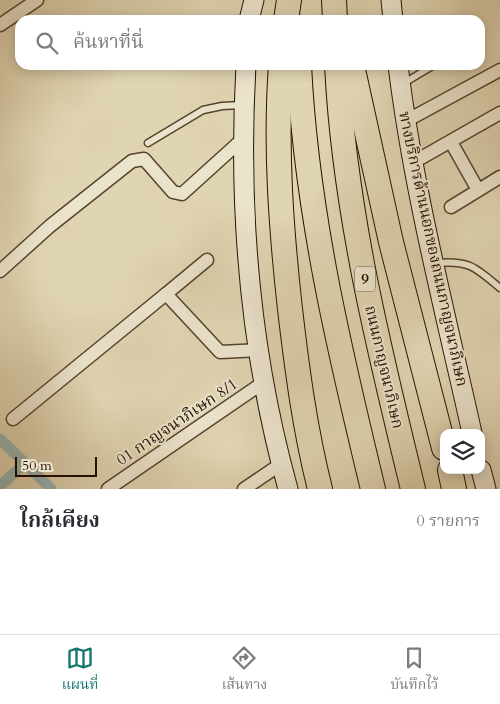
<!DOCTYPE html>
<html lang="th">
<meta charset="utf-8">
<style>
:root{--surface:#fff;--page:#f2f2f3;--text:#2b2b33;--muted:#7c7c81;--line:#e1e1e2;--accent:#0f766e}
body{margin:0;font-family:Cardo,"Noto Serif Thai",serif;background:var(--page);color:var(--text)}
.controls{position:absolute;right:15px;bottom:15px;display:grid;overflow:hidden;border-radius:10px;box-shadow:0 2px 12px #0003}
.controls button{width:45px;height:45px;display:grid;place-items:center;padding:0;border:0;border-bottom:1px solid var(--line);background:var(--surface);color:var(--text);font:25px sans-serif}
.scale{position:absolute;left:15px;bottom:12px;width:82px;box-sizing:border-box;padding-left:5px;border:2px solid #281100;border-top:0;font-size:14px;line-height:18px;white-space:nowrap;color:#281100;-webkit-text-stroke:4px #ebe4cd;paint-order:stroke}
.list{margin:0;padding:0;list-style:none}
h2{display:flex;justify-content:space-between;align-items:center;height:65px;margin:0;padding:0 20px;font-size:21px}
h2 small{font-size:16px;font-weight:400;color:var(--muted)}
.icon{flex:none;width:28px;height:28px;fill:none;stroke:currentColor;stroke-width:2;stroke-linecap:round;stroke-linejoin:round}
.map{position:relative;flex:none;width:500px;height:489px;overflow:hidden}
.search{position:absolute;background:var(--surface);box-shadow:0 2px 12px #0003;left:15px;right:15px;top:15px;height:55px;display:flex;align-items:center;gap:12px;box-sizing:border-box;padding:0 18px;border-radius:15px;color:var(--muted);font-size:19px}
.sheet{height:145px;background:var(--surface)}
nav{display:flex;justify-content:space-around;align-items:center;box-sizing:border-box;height:70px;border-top:1px solid var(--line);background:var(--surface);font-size:14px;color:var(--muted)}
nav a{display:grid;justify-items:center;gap:2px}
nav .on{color:var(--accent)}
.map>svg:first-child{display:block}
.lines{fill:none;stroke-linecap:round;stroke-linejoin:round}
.canal{stroke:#97b6b5;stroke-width:11}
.lane-casing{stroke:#56422c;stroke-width:9}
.street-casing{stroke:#56422c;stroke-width:15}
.secondary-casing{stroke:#281100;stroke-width:21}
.highway-casing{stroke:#281100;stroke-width:26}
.lane{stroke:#ebe4cd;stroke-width:6}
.street{stroke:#ebe4cd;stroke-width:12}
.secondary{stroke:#ebe4cd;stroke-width:19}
.highway{stroke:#e0d5b2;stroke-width:24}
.labels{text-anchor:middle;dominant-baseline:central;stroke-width:4;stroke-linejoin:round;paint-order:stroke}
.shield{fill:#ebe4cd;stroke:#62503e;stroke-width:1}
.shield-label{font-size:15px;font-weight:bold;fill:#281100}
.street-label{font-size:16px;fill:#281100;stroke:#ebe4cd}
</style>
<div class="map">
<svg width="500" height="489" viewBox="0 0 500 489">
<rect width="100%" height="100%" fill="#e0d5b2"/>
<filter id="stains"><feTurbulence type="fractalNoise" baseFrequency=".004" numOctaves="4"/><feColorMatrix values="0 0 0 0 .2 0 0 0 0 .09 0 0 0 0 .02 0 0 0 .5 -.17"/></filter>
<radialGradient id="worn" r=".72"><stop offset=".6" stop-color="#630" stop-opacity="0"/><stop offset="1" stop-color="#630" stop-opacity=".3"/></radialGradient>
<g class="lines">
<g class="canal">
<path d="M 0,439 L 25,463"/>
<path d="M 0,486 L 25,463 L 51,489"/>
</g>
<g class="lane-casing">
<g id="lane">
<path d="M 404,83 L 434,65"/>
<path d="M 148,143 L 203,110 L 222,106 L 242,105"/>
<path d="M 436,263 C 469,260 475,267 500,288"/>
</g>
</g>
<g class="street-casing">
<g id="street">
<path d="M 0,25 L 37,0"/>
<path d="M 406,121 L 500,70"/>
<path d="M 451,142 L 478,190"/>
<path d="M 414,162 L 500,113"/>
<path d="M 451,207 L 500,177"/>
<path d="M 0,271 L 50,226 L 132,161 L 144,159 L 173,192 L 182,194 L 245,137"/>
<path d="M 166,294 L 207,260"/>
<path d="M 13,419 L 166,294 L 220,352 L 259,350"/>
<path d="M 108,489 L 264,382"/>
<path d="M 244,489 L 281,464"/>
</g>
</g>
<g class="secondary-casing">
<g id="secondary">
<path d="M 391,0 L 393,20"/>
<path d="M 249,20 L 254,0"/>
<path d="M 246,65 C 238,206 250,352 288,489"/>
<path d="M 398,65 C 413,189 445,311 472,433"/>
<path d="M 481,470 L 486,489"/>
</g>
</g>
<g class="highway-casing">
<g id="highway">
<path d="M 334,0 L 335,20"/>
<path d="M 286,20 L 289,0"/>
<path d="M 281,65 C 275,146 281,228 290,309 C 297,369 305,430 320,489"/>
<path d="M 299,65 C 306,209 339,349 373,489"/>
<path d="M 337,65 C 344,209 379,349 413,489"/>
<path d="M 352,65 L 391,242 L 444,448"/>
<path d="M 450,470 L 454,489"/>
</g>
</g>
<use href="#lane" class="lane"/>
<use href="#street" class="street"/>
<use href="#secondary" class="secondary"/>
<use href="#highway" class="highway"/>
</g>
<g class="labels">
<rect class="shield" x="355" y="266.5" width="20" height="25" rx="4"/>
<g class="shield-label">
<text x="365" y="279">9</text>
</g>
<g class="street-label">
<text transform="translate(433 249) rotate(78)">ทางบริการด้านนอกของถนนกาญจนาภิเษก</text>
<text transform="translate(384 367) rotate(77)">ถนนกาญจนาภิเษก</text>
<text transform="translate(177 422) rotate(-34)">01 กาญจนาภิเษก 8/1</text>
</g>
</g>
<rect width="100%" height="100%" filter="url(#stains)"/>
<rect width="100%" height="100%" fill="url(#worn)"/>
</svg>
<div class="controls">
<button><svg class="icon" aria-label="layers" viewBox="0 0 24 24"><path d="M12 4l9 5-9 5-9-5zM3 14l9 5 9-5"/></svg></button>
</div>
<div class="scale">50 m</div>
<div class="search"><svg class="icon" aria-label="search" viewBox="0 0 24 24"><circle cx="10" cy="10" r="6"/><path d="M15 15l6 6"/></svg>ค้นหาที่นี่</div>
</div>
<section class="sheet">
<h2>ใกล้เคียง<small>0 รายการ</small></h2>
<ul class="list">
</ul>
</section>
<nav>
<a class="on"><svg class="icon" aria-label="map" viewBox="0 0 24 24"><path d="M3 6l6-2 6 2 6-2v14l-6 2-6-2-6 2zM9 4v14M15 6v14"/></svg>แผนที่</a>
<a><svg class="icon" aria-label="directions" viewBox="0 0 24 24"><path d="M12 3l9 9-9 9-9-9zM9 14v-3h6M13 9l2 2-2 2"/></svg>เส้นทาง</a>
<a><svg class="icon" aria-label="saved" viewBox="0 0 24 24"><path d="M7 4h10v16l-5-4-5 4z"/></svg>บันทึกไว้</a>
</nav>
